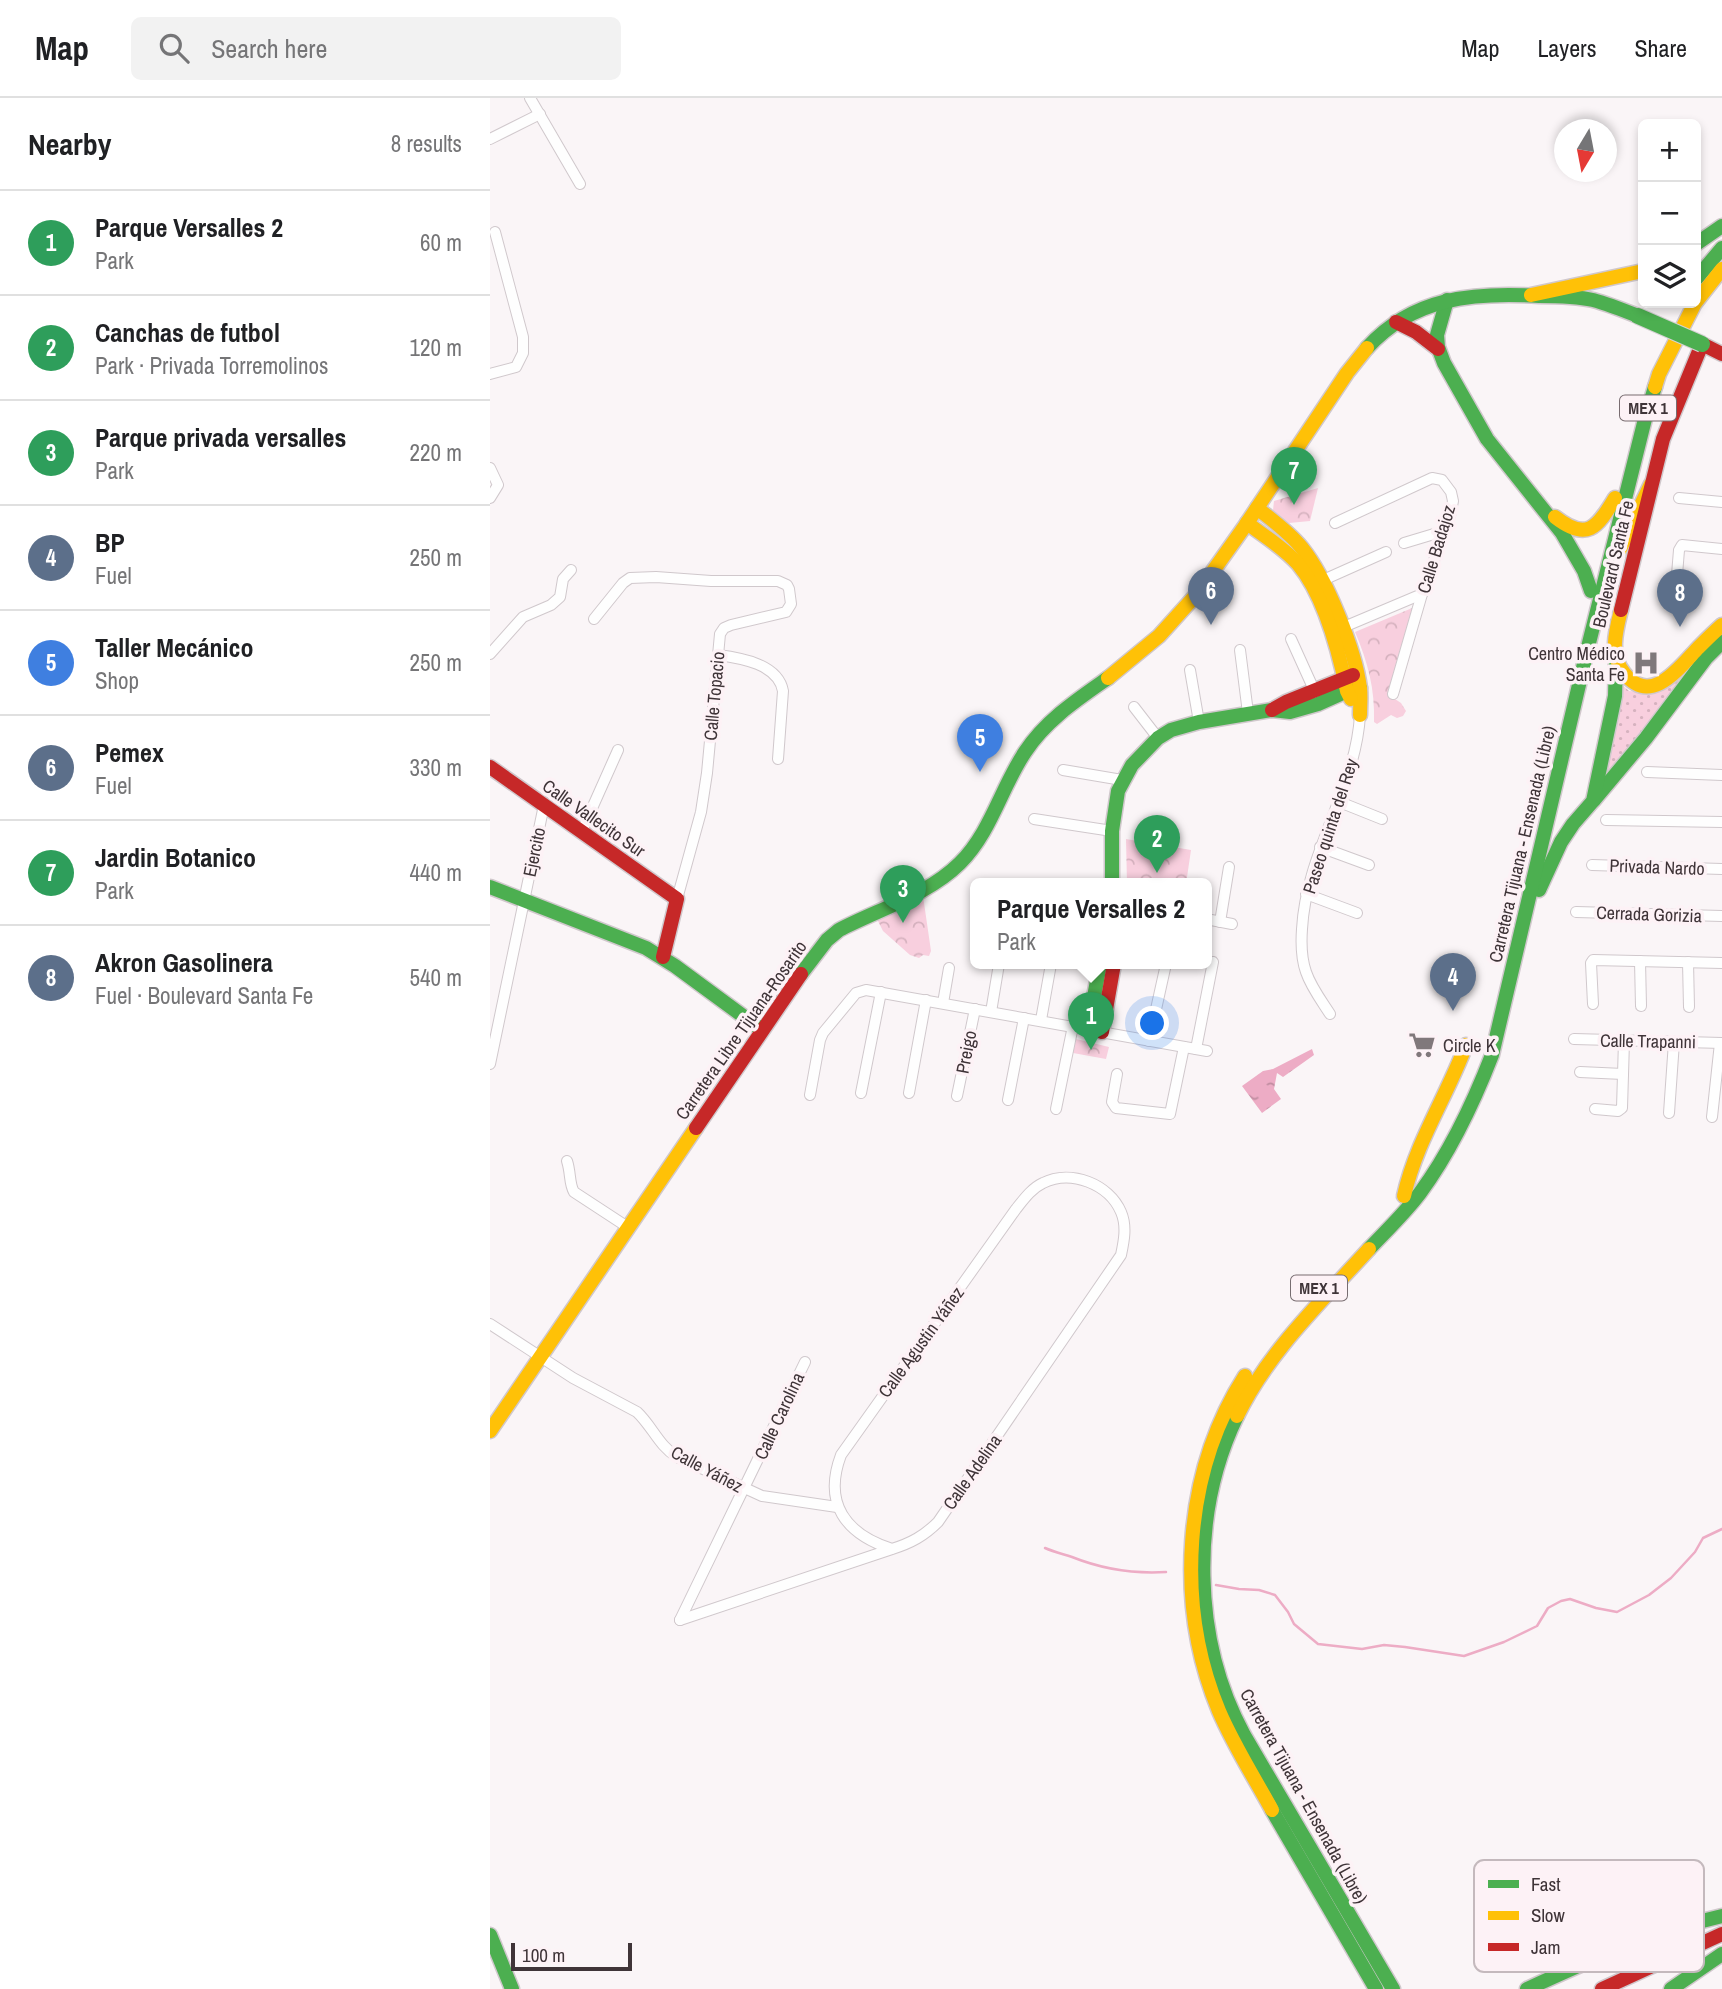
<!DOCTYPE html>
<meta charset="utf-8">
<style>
:root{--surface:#fff;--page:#f2f2f2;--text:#202124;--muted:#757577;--line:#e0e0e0;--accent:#d93025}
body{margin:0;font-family:"Archivo Narrow",sans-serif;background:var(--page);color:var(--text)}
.controls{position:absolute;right:21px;top:21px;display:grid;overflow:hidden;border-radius:10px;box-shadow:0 4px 10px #0003}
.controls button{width:63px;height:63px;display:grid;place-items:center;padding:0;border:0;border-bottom:2px solid var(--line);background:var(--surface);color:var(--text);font:35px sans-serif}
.compass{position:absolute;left:1064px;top:21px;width:63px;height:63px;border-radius:50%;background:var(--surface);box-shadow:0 4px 10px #0003;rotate:190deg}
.scale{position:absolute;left:21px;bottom:18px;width:121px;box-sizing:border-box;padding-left:7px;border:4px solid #3f3438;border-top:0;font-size:19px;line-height:24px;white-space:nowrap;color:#3f3438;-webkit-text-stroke:5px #fdf2f6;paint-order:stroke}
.you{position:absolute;left:663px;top:926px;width:24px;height:24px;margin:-18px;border:5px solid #fff;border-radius:50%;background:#1a73e8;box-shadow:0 0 0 10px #1a73e833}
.badge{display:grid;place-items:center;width:46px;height:46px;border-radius:50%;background:var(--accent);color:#fff;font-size:23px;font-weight:700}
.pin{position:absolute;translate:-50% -58px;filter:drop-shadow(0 2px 4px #0008)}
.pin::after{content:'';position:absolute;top:37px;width:24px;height:21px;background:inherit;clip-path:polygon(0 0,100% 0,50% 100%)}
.popup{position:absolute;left:480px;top:780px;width:242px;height:91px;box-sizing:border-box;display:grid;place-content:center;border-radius:10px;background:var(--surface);filter:drop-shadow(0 2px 5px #0005);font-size:23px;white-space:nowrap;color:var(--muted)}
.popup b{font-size:26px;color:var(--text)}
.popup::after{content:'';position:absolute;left:50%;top:100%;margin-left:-14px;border:14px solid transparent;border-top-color:var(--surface)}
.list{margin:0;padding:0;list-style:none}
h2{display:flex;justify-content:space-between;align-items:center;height:91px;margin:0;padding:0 28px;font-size:30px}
h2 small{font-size:23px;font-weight:400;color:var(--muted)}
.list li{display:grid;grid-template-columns:46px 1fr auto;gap:21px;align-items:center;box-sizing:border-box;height:105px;padding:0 28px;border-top:2px solid var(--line)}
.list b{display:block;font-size:26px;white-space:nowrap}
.list p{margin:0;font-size:23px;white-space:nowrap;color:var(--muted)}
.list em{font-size:23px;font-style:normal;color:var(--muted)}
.icon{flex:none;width:38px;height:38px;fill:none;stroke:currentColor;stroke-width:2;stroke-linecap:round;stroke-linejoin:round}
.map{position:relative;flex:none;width:1232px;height:1891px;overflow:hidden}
header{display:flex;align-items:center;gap:42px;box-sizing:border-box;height:98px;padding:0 35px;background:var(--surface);border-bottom:2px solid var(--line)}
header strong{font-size:33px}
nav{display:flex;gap:38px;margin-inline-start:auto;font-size:24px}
.search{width:490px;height:63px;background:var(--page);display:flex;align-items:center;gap:18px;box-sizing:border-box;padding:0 24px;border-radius:10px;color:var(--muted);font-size:26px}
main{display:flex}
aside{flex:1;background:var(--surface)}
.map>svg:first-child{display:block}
.grass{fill:url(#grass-dots)}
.forest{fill:url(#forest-crowns)}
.water{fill:url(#water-ripples)}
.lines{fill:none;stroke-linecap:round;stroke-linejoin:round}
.stream{stroke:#edacc5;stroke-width:2.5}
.street-casing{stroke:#d0c8cc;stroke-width:12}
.fast-casing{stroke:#d0c8cc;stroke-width:17}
.slow-casing{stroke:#d0c8cc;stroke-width:17}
.jam-casing{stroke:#d0c8cc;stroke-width:17}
.street{stroke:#fefefe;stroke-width:10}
.fast{stroke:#4caf50;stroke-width:14}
.slow{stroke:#ffc107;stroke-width:14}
.jam{stroke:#c62828;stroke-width:14}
.fast-bridge-casing{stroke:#d7d2d4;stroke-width:18;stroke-linecap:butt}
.fast-bridge{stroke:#4caf50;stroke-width:16}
.labels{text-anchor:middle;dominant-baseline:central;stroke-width:7;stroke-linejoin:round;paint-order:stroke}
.shield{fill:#fdf2f6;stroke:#786d71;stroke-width:2}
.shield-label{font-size:16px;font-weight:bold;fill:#3f3438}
.street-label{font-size:18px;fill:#3f3438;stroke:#fdf2f6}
.poi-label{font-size:18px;fill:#3f3438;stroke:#fdf2f6;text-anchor:end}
.key{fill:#fdf2f6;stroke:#c4b9bd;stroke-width:2}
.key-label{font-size:19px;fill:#3f3438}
</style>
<header>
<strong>Map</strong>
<div class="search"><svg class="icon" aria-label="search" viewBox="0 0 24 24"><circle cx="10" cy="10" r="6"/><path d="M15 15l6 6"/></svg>Search here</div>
<nav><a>Map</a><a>Layers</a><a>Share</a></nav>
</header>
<main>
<aside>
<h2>Nearby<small>8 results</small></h2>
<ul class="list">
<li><span class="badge" style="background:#2e9e5b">1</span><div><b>Parque Versalles 2</b><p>Park</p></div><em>60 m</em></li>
<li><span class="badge" style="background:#2e9e5b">2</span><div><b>Canchas de futbol</b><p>Park · Privada Torremolinos</p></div><em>120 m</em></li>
<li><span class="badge" style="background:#2e9e5b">3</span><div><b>Parque privada versalles</b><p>Park</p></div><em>220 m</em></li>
<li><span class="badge" style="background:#5c6f8a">4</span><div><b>BP</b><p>Fuel</p></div><em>250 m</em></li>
<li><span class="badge" style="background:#3f7fe0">5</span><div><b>Taller Mecánico</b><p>Shop</p></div><em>250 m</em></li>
<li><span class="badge" style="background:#5c6f8a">6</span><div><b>Pemex</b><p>Fuel</p></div><em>330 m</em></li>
<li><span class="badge" style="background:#2e9e5b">7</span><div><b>Jardin Botanico</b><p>Park</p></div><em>440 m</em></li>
<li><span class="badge" style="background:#5c6f8a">8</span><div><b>Akron Gasolinera</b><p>Fuel · Boulevard Santa Fe</p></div><em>540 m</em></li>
</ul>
</aside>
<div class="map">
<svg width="1232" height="1891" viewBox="0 0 1232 1891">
<defs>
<pattern id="grass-dots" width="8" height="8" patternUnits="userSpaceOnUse" patternTransform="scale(1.75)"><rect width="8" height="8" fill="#f8cfde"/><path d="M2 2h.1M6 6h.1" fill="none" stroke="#d6b2bf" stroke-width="1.8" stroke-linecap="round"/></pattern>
<pattern id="forest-crowns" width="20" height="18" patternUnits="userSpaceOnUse" patternTransform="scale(1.75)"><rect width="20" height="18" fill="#f8cfde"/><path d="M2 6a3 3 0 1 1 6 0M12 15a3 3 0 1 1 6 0" fill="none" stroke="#d6b2bf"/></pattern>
<pattern id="water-ripples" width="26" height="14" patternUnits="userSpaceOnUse" patternTransform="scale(1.75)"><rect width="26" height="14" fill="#edacc5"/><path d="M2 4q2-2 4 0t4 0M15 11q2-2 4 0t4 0" fill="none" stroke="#c18da1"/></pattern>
</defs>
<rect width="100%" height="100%" fill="#faf5f7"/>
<path class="grass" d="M 1203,563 L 1207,564 L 1117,676 L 1130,585 L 1139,593 L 1166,595 L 1180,585 Z"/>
<g class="forest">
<path d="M 828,390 L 820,423 L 799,425 L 783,412 L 784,403 Z"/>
<path d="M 927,508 L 902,599 L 911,605 L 916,613 L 913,618 L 907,620 L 901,617 L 887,626 L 884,624 C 885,590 878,565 865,534 Z"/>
<path d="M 636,741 L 701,752 L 696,786 L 637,786 Z"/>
<path d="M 433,798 L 441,853 L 439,858 L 433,857 L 429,860 L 420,857 L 393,833 L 385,817 Z"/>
<path d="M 586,941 L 619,949 L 616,961 L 583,955 Z"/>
</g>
<path class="water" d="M 822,951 L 824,957 L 793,979 L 787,975 L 784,991 L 791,1001 L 772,1015 L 752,988 L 773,973 L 783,971 Z"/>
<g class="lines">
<g class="stream">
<path d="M 555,1450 C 564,1454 573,1456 582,1459 C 612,1471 644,1476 676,1474"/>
<path d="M 726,1487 L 749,1491 L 769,1492 L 785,1497 L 798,1514 L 804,1526 L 828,1546 L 872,1551 L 894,1547 L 915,1549 L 974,1558 L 1014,1544 L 1047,1528 L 1058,1510 L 1071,1503 L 1080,1501 L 1106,1510 L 1127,1514 L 1159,1497 L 1181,1480 L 1205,1454 L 1213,1440 L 1232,1431"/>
</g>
<g class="street-casing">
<g id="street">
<path d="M 40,0 L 90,86"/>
<path d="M 0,41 L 50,16"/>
<path d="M 0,276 L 26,269 L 33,255 L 33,239 L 5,134"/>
<path d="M 0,370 L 8,387 L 0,400"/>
<path d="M 1189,400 L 1232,404"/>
<path d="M 845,425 L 942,380 L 952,382 L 961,394 L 963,403 L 960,418 L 932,496 L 903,596"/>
<path d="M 914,445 L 954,433"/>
<path d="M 831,483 L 896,454"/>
<path d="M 1186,489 L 1189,452 L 1192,447 L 1232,451"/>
<path d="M 104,521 L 133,485 L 140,480 L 166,479 L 221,483 L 288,483 L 297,487 L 299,491 L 301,506 L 296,514 L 241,527 L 234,530 L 230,536 L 217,675 L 211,714 L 187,801"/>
<path d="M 849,531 L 932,496"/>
<path d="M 801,541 L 825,594"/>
<path d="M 750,552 L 758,615"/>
<path d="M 0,556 L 33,519 L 61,507 L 70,499 L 73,481 L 81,472"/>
<path d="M 228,557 C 251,560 288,566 293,593 L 288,661"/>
<path d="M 700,572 L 709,624"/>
<path d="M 644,609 L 668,640"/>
<path d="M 573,672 L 632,682"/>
<path d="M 1157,674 L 1232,677"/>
<path d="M 847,703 L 892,721"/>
<path d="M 544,721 L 622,733"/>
<path d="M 1116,722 L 1232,724"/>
<path d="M 91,735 L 128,652"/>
<path d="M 830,749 L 879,767"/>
<path d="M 1102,767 L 1232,771"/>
<path d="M 816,796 L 867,815"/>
<path d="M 1086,814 L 1232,818"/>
<path d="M 716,821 L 742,826"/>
<path d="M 730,824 L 739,769"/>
<path d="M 1150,863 L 1151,908"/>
<path d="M 1198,864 L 1199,909"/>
<path d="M 453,905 L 459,870"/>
<path d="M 1103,906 L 1101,865 L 1103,862 L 1232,865"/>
<path d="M 501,914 L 509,866"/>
<path d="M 840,916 C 831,902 821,889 816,874 C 811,860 811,845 812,831 C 816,755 866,690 870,617"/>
<path d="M 551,922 L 561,866"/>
<path d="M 1084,941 L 1232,945"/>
<path d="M 659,943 L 676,866"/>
<path d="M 706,951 L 723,864"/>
<path d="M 0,966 L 54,707"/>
<path d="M 1090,974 L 1133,976"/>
<path d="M 627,976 L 622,1004 L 626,1010 L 680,1016 L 694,949"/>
<path d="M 371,995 L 391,894"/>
<path d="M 419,995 L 436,902"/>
<path d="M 320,997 L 330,942 L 333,935 L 366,895 L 376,892 L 717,953"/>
<path d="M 467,998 L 485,911"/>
<path d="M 518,1002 L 534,920"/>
<path d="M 566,1011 L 583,928"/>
<path d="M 1105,1011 L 1128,1013 L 1132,1010 L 1134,943"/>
<path d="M 1179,1015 L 1184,944"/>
<path d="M 1222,1019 L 1230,945"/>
<path d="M 77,1063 C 81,1075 79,1086 84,1094 L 139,1130"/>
<path d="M 0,1226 L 83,1280 L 147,1314 C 162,1328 169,1348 187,1359 L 272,1398 L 347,1409"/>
<path d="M 190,1522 L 402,1451 C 421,1445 434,1438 448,1424 L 631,1157 C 634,1143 637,1128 631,1114 C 619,1086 581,1071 553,1085 C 542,1090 534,1101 526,1111 L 351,1357 C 333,1405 355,1436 402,1451"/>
<path d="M 190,1522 L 315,1264"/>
</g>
</g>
<g class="fast-casing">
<g id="fast">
<path d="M 1206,146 L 1232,128"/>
<path d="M 1206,181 L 1232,150"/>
<path d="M 957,202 L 947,237 L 948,249 L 954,265 L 997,341 L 1072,435 L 1094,473 L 1101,493"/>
<path d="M 877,250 C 923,199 984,194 1049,198 C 1067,198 1085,198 1103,202 C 1118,206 1133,212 1148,218"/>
<path d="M 1104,702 L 1156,640 L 1216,560 L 1232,544"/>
<path d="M 622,786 L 622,733 L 628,693 L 642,667 L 668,640 L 681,632 L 709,624 L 782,612 L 800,614 L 828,606 L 857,593 L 870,590"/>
<path d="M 0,789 L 156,850 L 185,868 L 272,932"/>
<path d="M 1049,792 L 1071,744 L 1083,726 L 1103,703 L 1125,598 L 1126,562"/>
<path d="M 311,876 L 337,842 L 349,832 C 389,811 438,797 470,765 C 501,734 511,690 535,654 C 556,622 588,601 618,580"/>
<path d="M 598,932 L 610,866"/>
<path d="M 879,1151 C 896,1133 915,1115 930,1095 C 961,1053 983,1006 1002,957 L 1096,557 L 1155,321 L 1165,289"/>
<path d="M 747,1318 C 700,1415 702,1542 754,1637 L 903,1891"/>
<path d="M 782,1712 L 886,1891"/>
<path d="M 0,1837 L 22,1891"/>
<path d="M 1037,1891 C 1100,1862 1165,1833 1232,1818"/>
<path d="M 1181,1891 L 1232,1856"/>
</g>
</g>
<g class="slow-casing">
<g id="slow">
<path d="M 1041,197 L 1153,173"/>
<path d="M 1206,204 L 1232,171"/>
<path d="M 1165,289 L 1169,276 L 1205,205"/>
<path d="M 767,410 C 782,422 799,434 812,450 C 836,480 865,551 870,590 C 871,599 870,608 870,617"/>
<path d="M 1065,419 C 1097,444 1107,430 1125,400"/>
<path d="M 757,425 C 774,438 794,450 808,466 C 834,497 849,554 857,593 L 861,601"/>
<path d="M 1129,453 L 1161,386"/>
<path d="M 1131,512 C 1126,532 1119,557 1134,575 C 1161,609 1189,570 1208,550 C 1216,542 1224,534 1232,527"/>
<path d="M 618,580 L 669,538 L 706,497 L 755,428 L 857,275 L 877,250"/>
<path d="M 914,1098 C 926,1044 957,998 976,947"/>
<path d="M 755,1278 C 693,1375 685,1507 729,1613 C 744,1648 764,1679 782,1712"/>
<path d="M 747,1318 C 778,1254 831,1204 879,1151"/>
<path d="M 0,1333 L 206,1030"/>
</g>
</g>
<g class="jam-casing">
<g id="jam">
<path d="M 906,224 L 926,234 L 948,251"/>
<path d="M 1131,512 L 1173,341 L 1212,246 L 1232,256"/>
<path d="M 782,612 L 796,604 L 863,577"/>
<path d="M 0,669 L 187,801 L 173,859"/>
<path d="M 612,934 L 624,866"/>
<path d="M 206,1030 L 311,876"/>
<path d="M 1112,1891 L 1232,1836"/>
</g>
</g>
<use href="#street" class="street"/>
<use href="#fast" class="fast"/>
<use href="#slow" class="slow"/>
<use href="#jam" class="jam"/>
<g class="fast-bridge-casing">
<path id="fast-bridge" d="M 1148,218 L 1212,246"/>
</g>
<use href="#fast-bridge" class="fast-bridge"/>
</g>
<defs>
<g id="hospital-bare" transform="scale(2.1)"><path d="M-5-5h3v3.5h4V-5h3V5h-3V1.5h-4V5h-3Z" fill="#80787b" stroke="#fdf2f6" stroke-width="2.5" paint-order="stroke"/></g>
<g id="supermarket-bare" transform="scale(2.1)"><path d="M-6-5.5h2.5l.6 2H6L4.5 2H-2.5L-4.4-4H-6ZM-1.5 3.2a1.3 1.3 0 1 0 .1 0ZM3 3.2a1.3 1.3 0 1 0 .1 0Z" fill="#80787b" stroke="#fdf2f6" stroke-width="2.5" paint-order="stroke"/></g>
</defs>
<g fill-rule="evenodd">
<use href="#hospital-bare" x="1156" y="565"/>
<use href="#supermarket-bare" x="932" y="947"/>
</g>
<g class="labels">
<g class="shield">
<rect x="1130" y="297.5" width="56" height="25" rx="5"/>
<rect x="801" y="1177.5" width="56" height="25" rx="5"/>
</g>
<g class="shield-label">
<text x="1158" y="310">MEX 1</text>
<text x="829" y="1190">MEX 1</text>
</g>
<g class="street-label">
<text transform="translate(946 451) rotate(-73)">Calle Badajoz</text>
<text transform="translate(1123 466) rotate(-77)">Boulevard Santa Fe</text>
<text transform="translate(224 598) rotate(-85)">Calle Topacio</text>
<text transform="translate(104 720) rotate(35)">Calle Vallecito Sur</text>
<text transform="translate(840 728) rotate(-72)">Paseo quinta del Rey</text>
<text transform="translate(1032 746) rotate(-77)">Carretera Tijuana - Ensenada (Libre)</text>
<text transform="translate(44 754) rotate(-78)">Ejercito</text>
<text transform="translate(1167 769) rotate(2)">Privada Nardo</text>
<text transform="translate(1159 816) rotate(2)">Cerrada Gorizia</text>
<text transform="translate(251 932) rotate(-55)">Carretera Libre Tijuana-Rosarito</text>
<text transform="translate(1158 943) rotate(1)">Calle Trapanni</text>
<text transform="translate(476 954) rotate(-79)">Preigo</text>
<text transform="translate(431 1244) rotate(-54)">Calle Agustin Yáñez</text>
<text transform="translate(289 1318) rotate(-65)">Calle Carolina</text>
<text transform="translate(217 1371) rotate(28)">Calle Yáñez</text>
<text transform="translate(482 1374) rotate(-55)">Calle Adelina</text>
<text transform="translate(814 1698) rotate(61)">Carretera Tijuana - Ensenada (Libre)</text>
</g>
<g class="poi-label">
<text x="1135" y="555">Centro Médico<tspan x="1135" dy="21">Santa Fe</tspan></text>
<text x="953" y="947" text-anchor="start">Circle K</text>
</g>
</g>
<rect x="984" y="1762" width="230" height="112" rx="10" class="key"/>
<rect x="998" y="1782" width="31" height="8" fill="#4caf50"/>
<rect x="998" y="1813" width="31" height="9" fill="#ffc107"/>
<rect x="998" y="1845" width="31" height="8" fill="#c62828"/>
<g class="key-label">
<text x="1041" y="1793">Fast</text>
<text x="1041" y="1824">Slow</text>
<text x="1041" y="1856">Jam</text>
</g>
</svg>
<div class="controls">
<button>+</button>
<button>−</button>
<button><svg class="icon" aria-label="layers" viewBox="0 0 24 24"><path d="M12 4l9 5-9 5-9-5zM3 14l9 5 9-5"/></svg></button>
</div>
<svg class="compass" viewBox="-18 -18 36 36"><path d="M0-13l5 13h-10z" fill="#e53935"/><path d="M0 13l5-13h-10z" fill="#757577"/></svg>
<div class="scale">100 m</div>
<div class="you"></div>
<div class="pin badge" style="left:601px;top:952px;background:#2e9e5b">1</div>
<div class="popup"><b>Parque Versalles 2</b>Park</div>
<div class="pin badge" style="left:667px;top:775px;background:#2e9e5b">2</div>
<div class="pin badge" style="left:413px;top:825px;background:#2e9e5b">3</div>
<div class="pin badge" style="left:963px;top:913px;background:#5c6f8a">4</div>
<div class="pin badge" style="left:490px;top:674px;background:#3f7fe0">5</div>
<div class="pin badge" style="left:721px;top:527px;background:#5c6f8a">6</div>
<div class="pin badge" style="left:804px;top:407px;background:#2e9e5b">7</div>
<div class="pin badge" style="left:1190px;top:529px;background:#5c6f8a">8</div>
</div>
</main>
